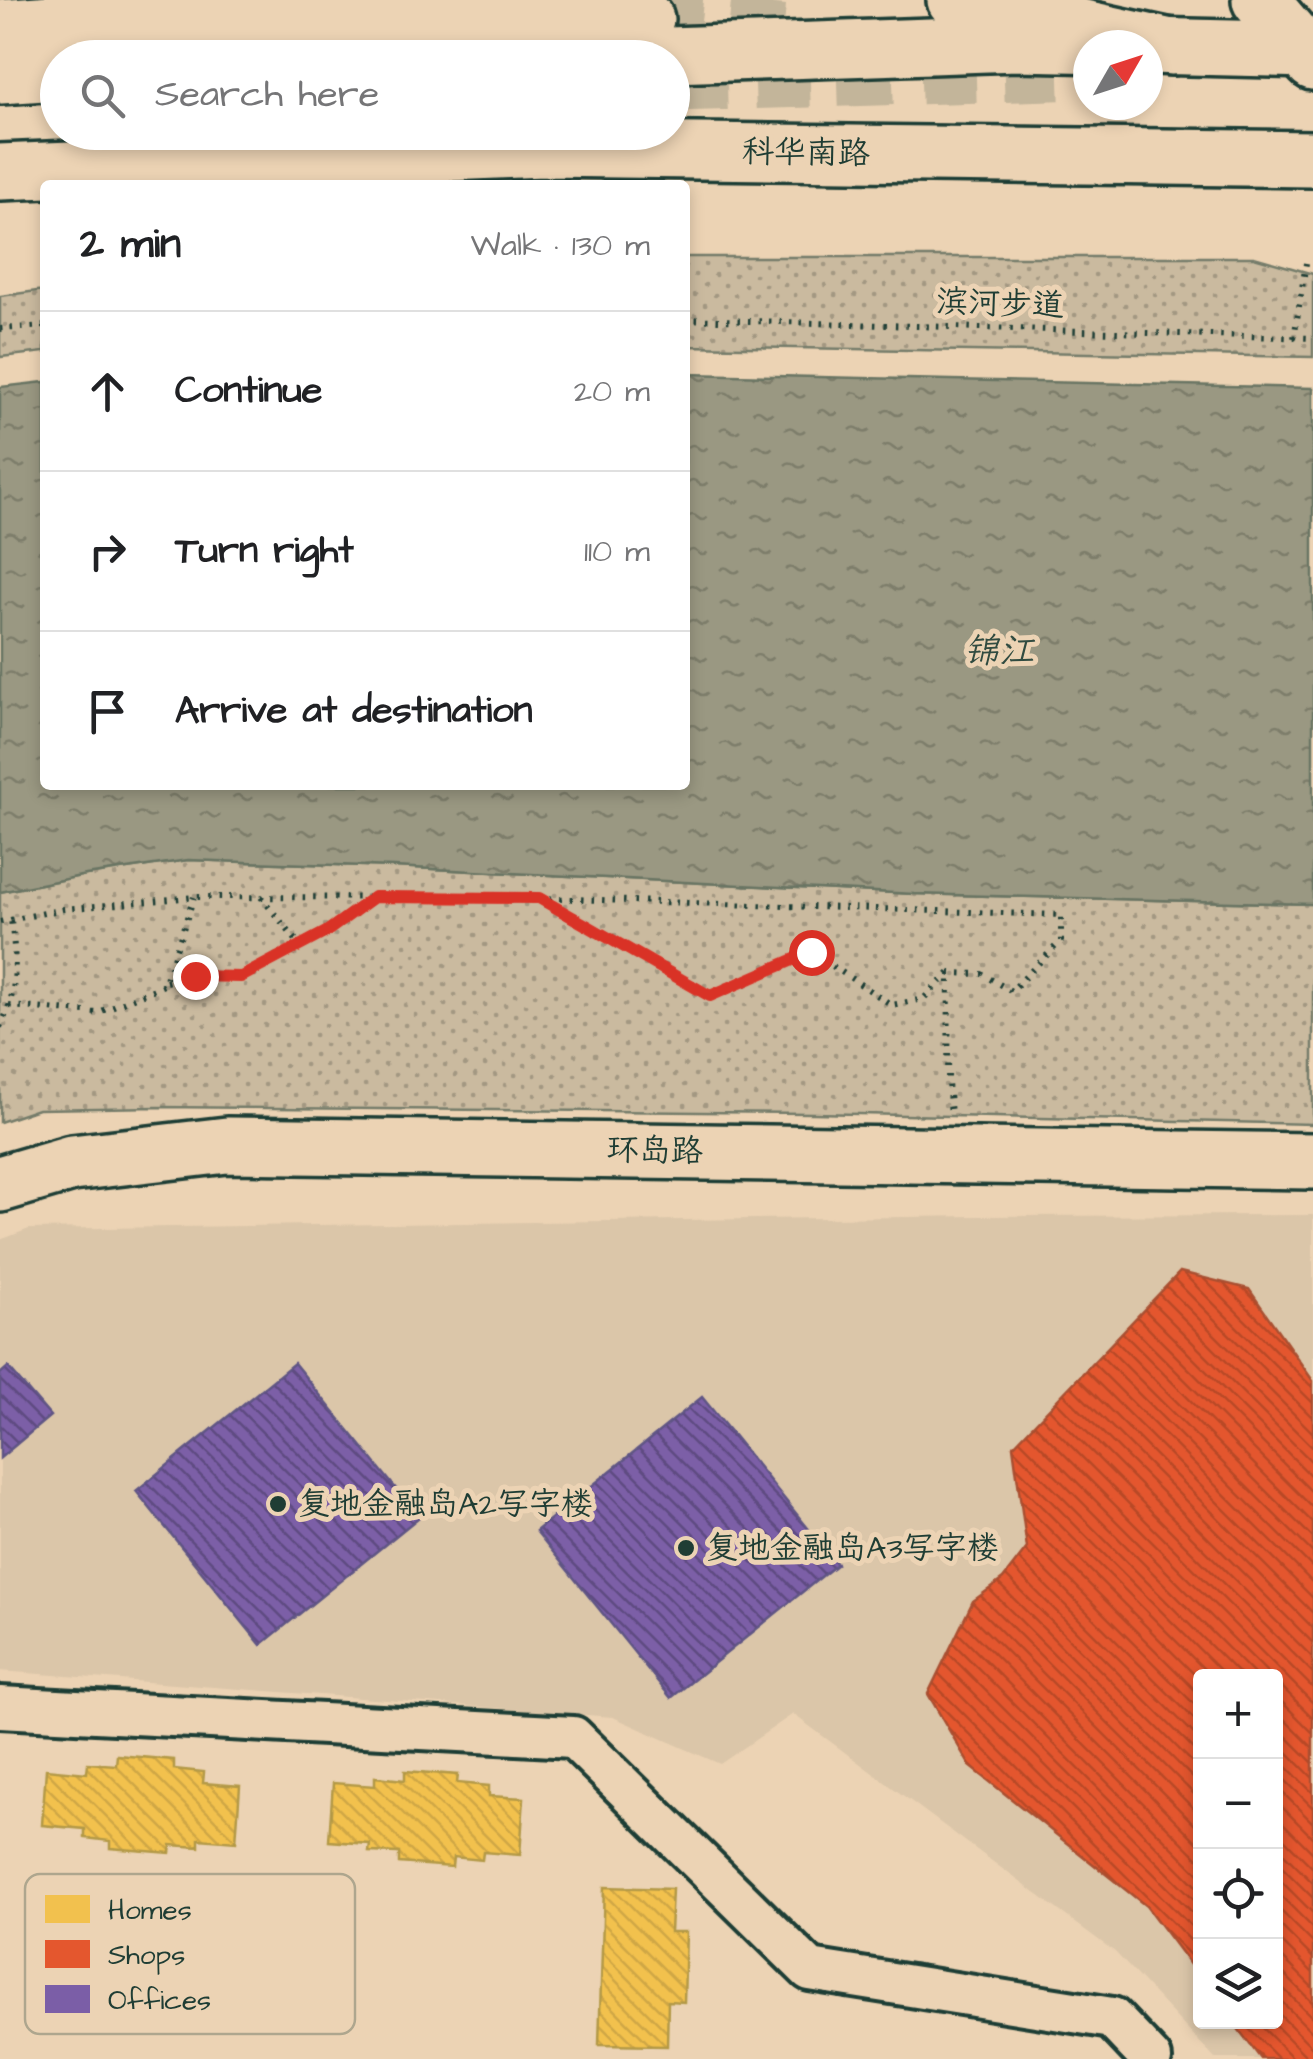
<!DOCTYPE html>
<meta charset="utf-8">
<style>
:root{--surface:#fff;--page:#f6f6f6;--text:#202124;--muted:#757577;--line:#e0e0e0}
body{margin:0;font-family:"Architects Daughter","LXGW WenKai TC",sans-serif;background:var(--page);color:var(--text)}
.controls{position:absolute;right:30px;bottom:30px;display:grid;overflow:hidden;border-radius:10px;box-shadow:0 5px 15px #0003}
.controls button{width:90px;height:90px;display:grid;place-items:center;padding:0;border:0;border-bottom:2px solid var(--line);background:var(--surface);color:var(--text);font:50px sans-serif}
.compass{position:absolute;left:1073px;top:30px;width:90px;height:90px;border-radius:50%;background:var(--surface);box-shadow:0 5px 15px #0003;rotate:51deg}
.stop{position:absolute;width:30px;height:30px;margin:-22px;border:8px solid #d93025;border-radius:50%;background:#fff}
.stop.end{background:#d93025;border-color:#fff;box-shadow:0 2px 10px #0008}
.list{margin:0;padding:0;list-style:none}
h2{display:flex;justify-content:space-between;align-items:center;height:130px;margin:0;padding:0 40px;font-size:42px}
h2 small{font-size:32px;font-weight:400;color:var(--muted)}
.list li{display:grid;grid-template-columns:65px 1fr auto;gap:30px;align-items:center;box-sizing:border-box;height:160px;padding:0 40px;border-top:2px solid var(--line)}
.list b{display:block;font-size:38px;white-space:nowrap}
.list em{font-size:32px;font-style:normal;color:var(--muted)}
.icon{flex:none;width:55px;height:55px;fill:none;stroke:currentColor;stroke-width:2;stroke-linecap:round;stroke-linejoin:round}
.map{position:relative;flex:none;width:1313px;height:2059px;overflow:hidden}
.search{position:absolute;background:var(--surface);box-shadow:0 5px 15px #0003;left:40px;top:40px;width:650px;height:110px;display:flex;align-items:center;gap:25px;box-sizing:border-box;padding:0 35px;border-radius:55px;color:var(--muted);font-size:38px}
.panel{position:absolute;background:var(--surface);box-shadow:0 5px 15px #0003;left:40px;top:180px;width:650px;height:610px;border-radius:10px}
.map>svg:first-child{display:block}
.built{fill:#dbc6a9;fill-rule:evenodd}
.grass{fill:url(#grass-dots);stroke:#747c6a;stroke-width:2.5}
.water{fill:url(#water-ripples);stroke:#697463;stroke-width:2.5}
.homes{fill:url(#homes-back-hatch);stroke:#b39946;stroke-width:2.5}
.shops{fill:url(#shops-back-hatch);stroke:#a94f30;stroke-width:2.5}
.offices{fill:url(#offices-back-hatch);stroke:#5f5484;stroke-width:2.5}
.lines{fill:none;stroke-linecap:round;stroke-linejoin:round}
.highway-tunnel{stroke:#c3b59a;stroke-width:55;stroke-dasharray:55 28;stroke-linecap:butt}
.street-casing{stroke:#1f3d34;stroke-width:48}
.secondary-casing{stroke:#1f3d34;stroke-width:62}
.highway-casing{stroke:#1f3d34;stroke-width:62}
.path{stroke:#1f3d34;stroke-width:6;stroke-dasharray:2.5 8;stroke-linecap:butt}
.street{stroke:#ecd3b4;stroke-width:40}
.secondary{stroke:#ecd3b4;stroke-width:55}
.highway{stroke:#ecd3b4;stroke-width:55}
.route{stroke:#d93025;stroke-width:12}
.poi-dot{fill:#1f3d34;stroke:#ecd3b4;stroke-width:4}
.labels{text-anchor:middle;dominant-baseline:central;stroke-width:10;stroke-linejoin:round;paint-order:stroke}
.street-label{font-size:32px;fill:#1f3d34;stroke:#ecd3b4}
.poi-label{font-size:32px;fill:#1f3d34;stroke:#ecd3b4;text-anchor:start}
.water-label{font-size:35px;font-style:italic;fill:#314b40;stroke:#ecd3b4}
.key{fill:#ecd3b4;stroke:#aea68e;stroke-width:2.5}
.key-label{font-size:28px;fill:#1f3d34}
</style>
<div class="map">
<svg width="1313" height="2059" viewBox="0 0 1313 2059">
<defs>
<pattern id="grass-dots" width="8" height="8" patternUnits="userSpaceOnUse" patternTransform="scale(2.5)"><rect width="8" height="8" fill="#caba9f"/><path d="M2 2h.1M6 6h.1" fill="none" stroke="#a39882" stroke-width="1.8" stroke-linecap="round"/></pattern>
<pattern id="water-ripples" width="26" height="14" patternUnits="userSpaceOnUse" patternTransform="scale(2.5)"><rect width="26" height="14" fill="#9a9882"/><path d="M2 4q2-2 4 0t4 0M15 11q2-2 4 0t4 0" fill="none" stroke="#7d7d6b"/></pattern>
<pattern id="homes-back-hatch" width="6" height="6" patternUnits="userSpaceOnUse" patternTransform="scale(2.5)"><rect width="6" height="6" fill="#f2c14e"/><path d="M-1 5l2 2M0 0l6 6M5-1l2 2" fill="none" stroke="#cfa745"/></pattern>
<pattern id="shops-back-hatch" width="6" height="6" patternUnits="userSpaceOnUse" patternTransform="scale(2.5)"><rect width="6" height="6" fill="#e4572e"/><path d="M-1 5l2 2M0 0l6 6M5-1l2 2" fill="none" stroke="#b84928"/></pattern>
<pattern id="offices-back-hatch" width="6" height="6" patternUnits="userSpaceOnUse" patternTransform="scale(2.5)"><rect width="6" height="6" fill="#7b5ea7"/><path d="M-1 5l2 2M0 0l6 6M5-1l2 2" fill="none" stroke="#5e4b81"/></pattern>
</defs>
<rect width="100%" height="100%" fill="#ecd3b4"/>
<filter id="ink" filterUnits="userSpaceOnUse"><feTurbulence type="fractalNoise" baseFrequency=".01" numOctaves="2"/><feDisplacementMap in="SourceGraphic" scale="20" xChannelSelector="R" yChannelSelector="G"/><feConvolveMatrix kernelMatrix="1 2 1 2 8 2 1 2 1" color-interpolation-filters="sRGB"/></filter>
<g filter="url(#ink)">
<path class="built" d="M 1313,1215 L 1313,2059 L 1215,2059 L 1115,1952 L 793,1714 L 720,1764 L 613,1717 L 0,1671 L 0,1240 L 29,1229 L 979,1216 ZM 1200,1676 L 1276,1676 L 1276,2022 L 1200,2022 Z"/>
<g class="grass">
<path d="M 685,257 L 1254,257 L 1313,274 L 1313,357 L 685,346 Z"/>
<path d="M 45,290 L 45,352 L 0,357 L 0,296 Z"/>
<path d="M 188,860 L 394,867 L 914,894 L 1313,904 L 1313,1124 L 814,1113 L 158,1107 L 38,1109 L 0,1122 L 0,892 L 86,875 Z"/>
</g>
<path class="water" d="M 685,374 L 1313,388 L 1313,904 L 914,894 L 394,867 L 188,860 L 86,875 L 0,892 L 0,387 L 45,382 L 45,785 L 685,785 Z"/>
<g class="homes">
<path d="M 117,1755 L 174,1760 L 174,1769 L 204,1772 L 203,1783 L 240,1786 L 236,1842 L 199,1839 L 199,1847 L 171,1845 L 170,1853 L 110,1848 L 110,1841 L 85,1838 L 85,1829 L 42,1825 L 46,1769 L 87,1773 L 88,1763 L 116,1765 Z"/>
<path d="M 405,1771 L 458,1775 L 457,1783 L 489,1786 L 489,1796 L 524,1798 L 520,1855 L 483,1852 L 482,1860 L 453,1857 L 452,1867 L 399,1863 L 399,1853 L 369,1852 L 370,1844 L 329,1841 L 333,1783 L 375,1786 L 375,1777 L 405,1780 Z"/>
<path d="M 604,1887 L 672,1889 L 670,1932 L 686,1932 L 684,2002 L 668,2001 L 667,2046 L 599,2045 Z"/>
</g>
<path class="shops" d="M 1180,1272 L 1249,1289 L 1313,1381 L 1313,2059 L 1261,2059 L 1233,2022 L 1276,2022 L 1276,1676 L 1200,1676 L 1200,1978 L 1146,1906 L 970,1766 L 928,1694 L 973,1601 L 1003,1579 L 1027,1548 L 1013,1446 Z"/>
<g class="offices">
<path d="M 294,1363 L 419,1517 L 261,1645 L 136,1491 Z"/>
<path d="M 8,1367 L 50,1416 L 0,1458 L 0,1374 Z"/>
<path d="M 702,1397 L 837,1564 L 671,1698 L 536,1531 Z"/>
</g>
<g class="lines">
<g class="highway-tunnel">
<path d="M 646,19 L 791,33"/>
<path d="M 672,84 L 1088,72"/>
</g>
<g class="street-casing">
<path id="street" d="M 0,1707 L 573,1737 L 810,1970 L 1112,2018 L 1151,2059"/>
</g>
<g class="secondary-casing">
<g id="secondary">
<path d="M 955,0 L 1171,47"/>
<path d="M 1260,0 L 1313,62"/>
<path d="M 1148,46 L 1313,50"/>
<path d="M 584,58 L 1017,43 L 1107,45"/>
<path d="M 0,76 L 58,72"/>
<path d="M 0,172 L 542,149 L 1313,159"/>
<path d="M 0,1184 L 72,1163 L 227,1145 L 1313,1161"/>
</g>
</g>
<g class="highway-casing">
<path id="highway" d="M 0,27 L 103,19 L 646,19"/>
</g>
<g class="path">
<path d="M 685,319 L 1313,338"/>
<path d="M 0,329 L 45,326"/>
<path d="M 1294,338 L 1307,257"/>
<path d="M 261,897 L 300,945"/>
<path d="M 0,922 L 64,909 L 194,897 L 539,898"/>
<path d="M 949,973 L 923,999 L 892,1005 L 811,952 L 710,996 L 539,898 L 1061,915 L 1061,941 L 1011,991 L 982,974 L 949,973 L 948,1083 L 951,1114"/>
<path d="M 166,982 L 195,975 L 241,977 L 326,933 L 374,897"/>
<path d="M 9,1006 L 97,1013 L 164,985 L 194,897"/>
<path d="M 0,1027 C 19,991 16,959 11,920"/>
</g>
<use href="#street" class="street"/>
<use href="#secondary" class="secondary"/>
<use href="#highway" class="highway"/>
</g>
</g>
<g class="lines" filter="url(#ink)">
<path class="route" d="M 195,976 L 241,977 L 326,932 L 374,897 L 539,898 L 710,996 L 811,952"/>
</g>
<g class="poi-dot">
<circle cx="278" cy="1504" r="10"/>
<circle cx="686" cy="1548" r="10"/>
</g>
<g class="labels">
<g class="street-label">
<text transform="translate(806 153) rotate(1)">科华南路</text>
<text transform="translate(1000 304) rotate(2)">滨河步道</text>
<text transform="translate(655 1151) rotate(1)">环岛路</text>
</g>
<g class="poi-label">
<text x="298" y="1504">复地金融岛A2写字楼</text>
<text x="706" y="1548">复地金融岛A3写字楼</text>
</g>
<g class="water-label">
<text x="999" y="651">锦江</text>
</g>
</g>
<rect x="25" y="1874" width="330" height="160" rx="15" class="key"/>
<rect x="45" y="1895" width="45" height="28" fill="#f2c14e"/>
<rect x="45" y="1940" width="45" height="28" fill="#e4572e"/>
<rect x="45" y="1985" width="45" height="28" fill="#7b5ea7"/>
<g class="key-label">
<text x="108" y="1919">Homes</text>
<text x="108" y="1964">Shops</text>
<text x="108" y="2009">Offices</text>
</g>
</svg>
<div class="controls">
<button>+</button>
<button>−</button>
<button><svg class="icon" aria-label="locate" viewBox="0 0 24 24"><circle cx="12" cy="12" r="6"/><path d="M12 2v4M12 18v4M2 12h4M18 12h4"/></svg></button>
<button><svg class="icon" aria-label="layers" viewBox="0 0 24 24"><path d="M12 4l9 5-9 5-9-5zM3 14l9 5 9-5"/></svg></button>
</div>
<svg class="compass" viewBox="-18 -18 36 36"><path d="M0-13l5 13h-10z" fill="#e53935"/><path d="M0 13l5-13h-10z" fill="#757577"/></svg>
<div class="stop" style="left:811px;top:952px"></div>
<div class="stop end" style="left:195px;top:976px"></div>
<div class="search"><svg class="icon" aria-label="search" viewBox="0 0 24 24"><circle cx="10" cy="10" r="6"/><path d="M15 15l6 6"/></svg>Search here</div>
<section class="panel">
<h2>2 min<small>Walk · 130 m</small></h2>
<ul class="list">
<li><svg class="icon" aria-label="ahead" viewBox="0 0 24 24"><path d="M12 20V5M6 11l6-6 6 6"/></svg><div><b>Continue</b></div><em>20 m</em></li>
<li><svg class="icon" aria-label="right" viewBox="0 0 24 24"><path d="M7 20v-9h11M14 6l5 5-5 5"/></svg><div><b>Turn right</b></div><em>110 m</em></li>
<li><svg class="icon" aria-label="arrive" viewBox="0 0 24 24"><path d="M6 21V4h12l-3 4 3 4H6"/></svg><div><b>Arrive at destination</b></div></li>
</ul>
</section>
</div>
